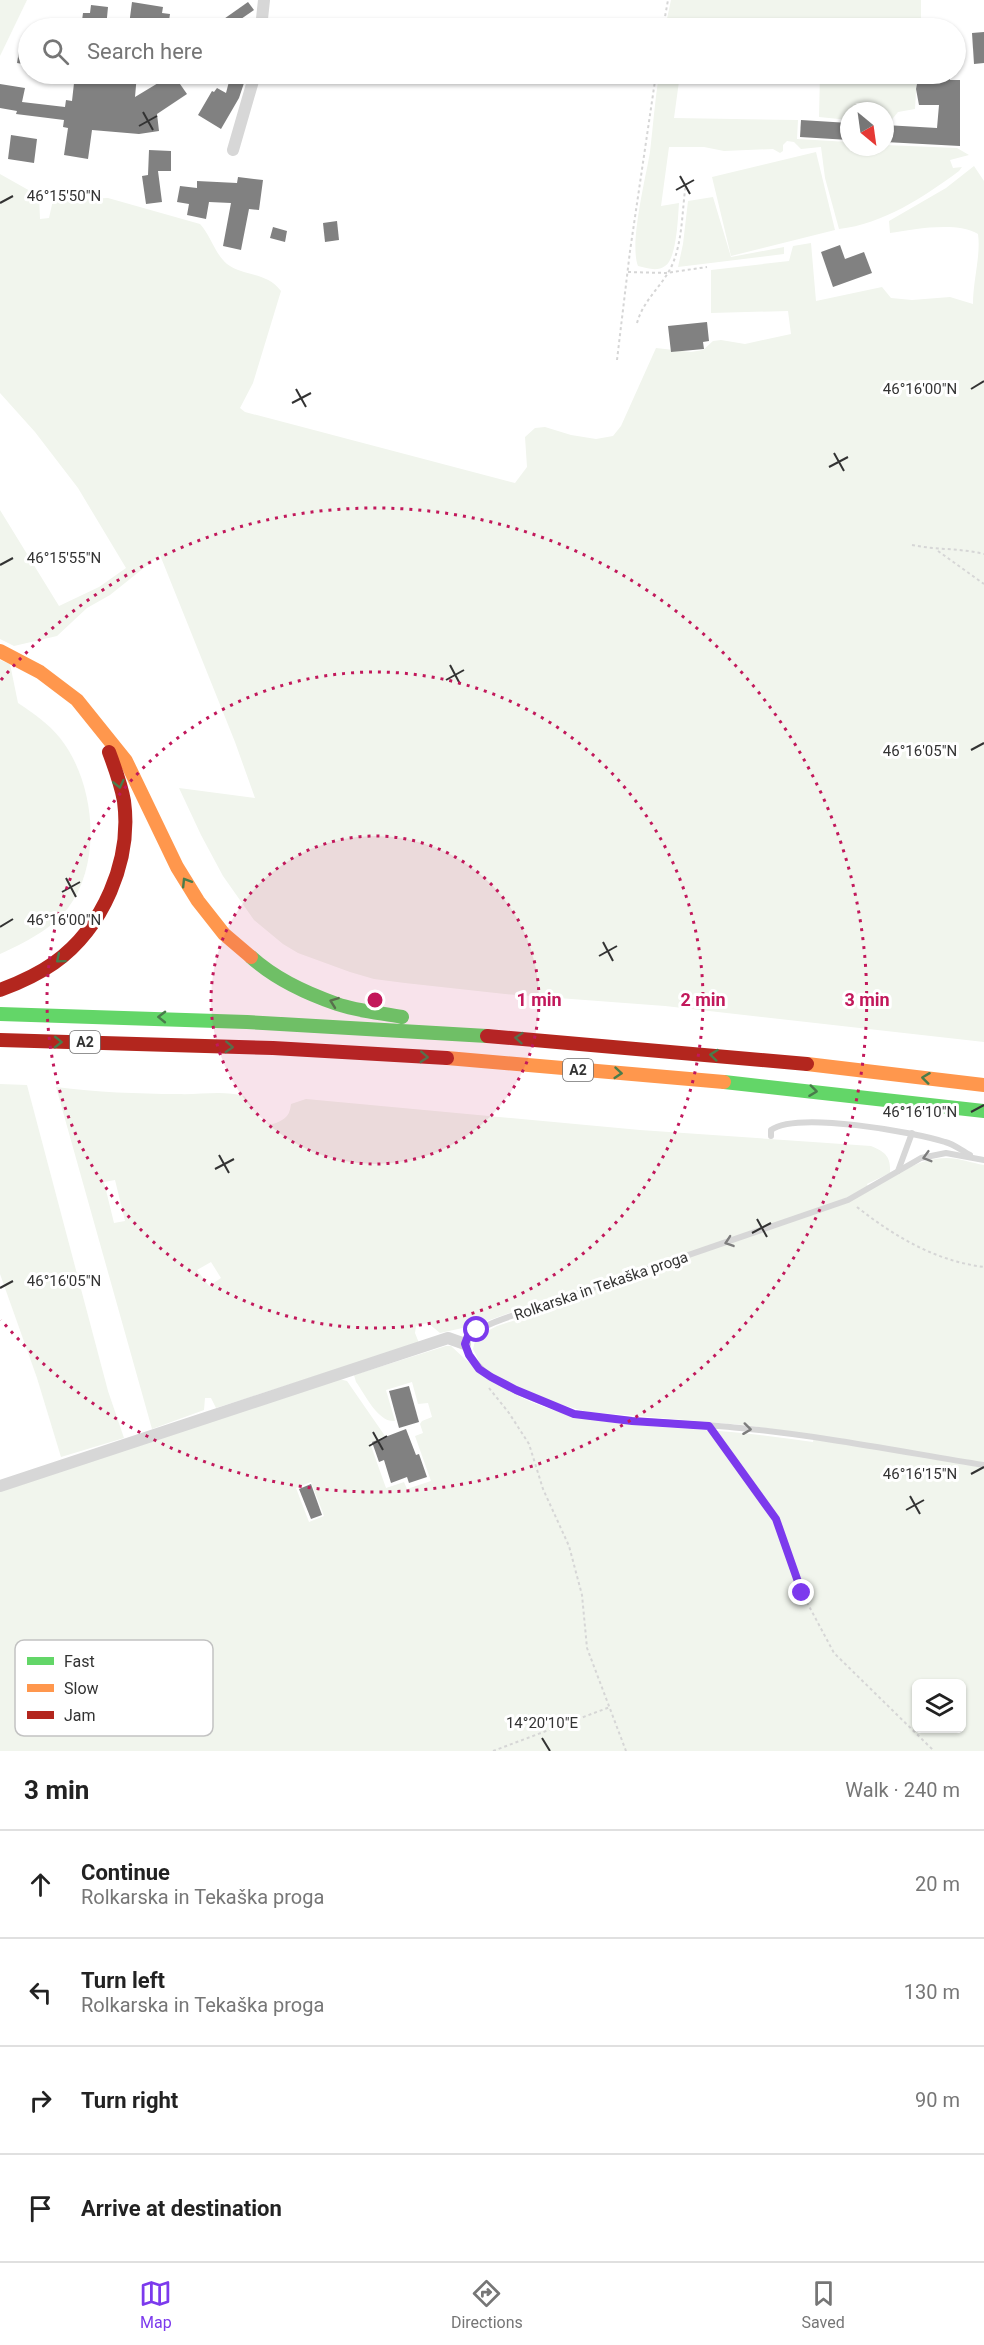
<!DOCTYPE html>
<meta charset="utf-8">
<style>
:root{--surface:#fff;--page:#f6f6f6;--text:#222;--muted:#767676;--line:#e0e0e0;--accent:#7c3aed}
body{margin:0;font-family:Roboto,sans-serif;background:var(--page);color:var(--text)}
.controls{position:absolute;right:18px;bottom:18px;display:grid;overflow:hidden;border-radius:9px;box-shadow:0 2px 4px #0004}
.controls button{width:54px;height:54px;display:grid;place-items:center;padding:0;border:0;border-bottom:2px solid var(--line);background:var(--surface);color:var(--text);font:30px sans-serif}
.compass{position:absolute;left:840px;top:102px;width:54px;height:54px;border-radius:50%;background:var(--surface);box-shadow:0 2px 4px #0004;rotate:151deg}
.stop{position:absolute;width:18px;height:18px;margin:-14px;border:4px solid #7c3aed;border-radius:50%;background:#fff}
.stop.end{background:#7c3aed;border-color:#fff;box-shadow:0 2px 6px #0008}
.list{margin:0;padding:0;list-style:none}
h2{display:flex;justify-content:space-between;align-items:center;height:78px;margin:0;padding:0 24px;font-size:26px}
h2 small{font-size:20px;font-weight:400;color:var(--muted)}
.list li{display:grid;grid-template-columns:39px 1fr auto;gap:18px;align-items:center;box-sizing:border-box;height:108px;padding:0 24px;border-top:2px solid var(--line)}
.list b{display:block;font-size:22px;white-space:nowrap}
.list p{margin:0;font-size:20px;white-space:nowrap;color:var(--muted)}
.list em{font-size:20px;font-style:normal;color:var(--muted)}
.icon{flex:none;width:33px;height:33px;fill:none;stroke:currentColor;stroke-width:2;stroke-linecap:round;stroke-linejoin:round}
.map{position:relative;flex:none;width:984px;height:1751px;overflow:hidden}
.search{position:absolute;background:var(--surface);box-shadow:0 2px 4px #0004;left:18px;right:18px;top:18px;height:66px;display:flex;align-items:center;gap:15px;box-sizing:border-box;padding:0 21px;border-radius:33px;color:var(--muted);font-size:22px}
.sheet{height:510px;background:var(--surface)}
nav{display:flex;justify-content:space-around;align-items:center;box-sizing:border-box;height:84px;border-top:2px solid var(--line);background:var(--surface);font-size:16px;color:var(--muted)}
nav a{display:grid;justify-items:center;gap:3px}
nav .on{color:var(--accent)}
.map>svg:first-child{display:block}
.green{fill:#f1f5ed;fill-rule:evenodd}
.building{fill:#818181}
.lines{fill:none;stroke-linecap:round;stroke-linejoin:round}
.path{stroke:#d6d6d6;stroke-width:2;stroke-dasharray:3 3;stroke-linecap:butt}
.lane{stroke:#d7d7d7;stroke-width:6}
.street{stroke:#d7d7d7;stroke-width:12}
.fast{stroke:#63d668;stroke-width:14}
.slow{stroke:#ff974d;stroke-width:14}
.jam{stroke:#b3261e;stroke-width:14}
.oneway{stroke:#497c4b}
.oneway2{stroke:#7d7d7d}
.route{stroke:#7c3aed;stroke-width:8}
.ticks{fill:none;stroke:#333;stroke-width:2}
.ring{fill:none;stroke:#c2185b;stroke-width:3;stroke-dasharray:3 6}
.labels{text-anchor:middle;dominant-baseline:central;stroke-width:6;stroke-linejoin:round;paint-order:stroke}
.shield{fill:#fff;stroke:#707070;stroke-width:1.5}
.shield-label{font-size:14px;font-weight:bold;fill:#333}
.street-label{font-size:15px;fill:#333;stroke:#fff}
.key{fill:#fff;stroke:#c2c2c2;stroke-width:1.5}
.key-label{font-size:16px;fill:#333}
.ticks-label{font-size:15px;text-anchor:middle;fill:#333;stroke:#fff;stroke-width:6;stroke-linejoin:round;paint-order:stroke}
.centre{fill:#c2185b;stroke:#fff;stroke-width:3}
.ring-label{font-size:18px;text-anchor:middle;font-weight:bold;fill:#c2185b;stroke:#fff;stroke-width:6;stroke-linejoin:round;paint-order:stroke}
</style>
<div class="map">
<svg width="984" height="1751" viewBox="0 0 984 1751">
<rect width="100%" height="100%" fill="#fff"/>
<g class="green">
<path d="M 0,0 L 27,0 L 0,56 Z"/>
<path d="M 671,0 L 921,0 L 921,28 L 665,28 Z"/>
<path d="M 659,74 L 680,74 L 674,118 L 798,120 L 797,139 L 849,142 L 849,147 L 885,147 L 885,145 L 957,148 L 969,155 L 950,160 L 953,168 L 962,167 L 959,171 C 924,197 883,224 839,229 L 825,178 L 821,147 L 801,149 L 794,142 L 787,141 L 783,145 L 783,151 L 780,153 L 773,149 L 724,151 L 704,147 L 669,147 L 661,206 L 679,203 C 678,216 677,259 665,266 C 657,272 647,268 638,266 C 629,244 646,177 650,152 C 653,126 655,100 659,74 Z"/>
<path d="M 820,74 L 917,74 L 915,109 L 898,112 L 889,123 L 885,123 L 885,111 L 849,111 L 849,120 L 819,117 Z"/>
<path d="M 816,152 L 835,230 L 731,256 L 712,177 Z"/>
<path d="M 974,166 L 984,181 L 984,1042 L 665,1006 L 505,994 L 405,983 L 374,979 L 350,972 L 298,953 L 283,944 L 254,920 L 223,876 L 201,835 L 179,788 L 255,798 L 235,742 L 160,555 L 110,595 L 87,608 L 57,636 L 14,646 L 0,639 L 0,510 L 59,606 L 99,587 L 126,568 L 78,488 L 35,432 L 0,393 L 0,174 L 39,196 L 40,219 L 49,218 L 53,200 L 108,198 L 200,224 C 211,236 215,254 227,264 C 244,277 266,271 281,291 L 253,383 L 240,408 L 245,412 L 515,483 L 527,467 L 525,437 L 535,428 L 545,427 L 571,435 L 596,439 L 613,436 L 621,426 L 656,348 L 691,352 L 703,350 L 713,341 L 721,340 L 745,344 L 791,334 L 788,311 L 711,313 L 711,270 L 789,261 L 793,246 L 811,243 L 816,301 L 882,287 L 891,298 L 912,300 L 950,297 L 973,304 C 973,280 981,255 978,234 C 958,221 913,229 890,233 L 889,221 L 946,188 Z"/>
<path d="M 713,197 L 731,257 L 784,247 L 784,254 L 678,267 L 683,244 L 688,201 Z"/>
<path d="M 0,660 L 10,664 L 18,703 C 33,713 49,724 60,738 C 95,782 103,862 68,908 C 52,929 24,943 0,954 Z"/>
<path d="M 0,1084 L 27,1085 L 108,1391 L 124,1438 L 61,1457 L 37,1378 L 0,1274 Z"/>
<path d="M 56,1087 C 96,1092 138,1094 178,1094 C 199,1095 223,1090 244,1096 C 256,1108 261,1134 282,1120 C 289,1116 290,1111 291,1104 L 306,1099 L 640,1130 L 871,1146 C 885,1152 891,1156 890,1173 L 867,1184 L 869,1189 C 893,1176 918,1158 947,1158 C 959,1158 972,1163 984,1165 L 984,1751 L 0,1751 L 0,1491 L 339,1379 L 347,1381 L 385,1436 L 370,1443 L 386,1488 L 404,1482 L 407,1489 L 431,1481 L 415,1436 L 423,1433 L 420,1424 L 422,1421 L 432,1417 L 428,1403 L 418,1404 L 412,1382 L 386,1390 L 395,1421 C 378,1423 365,1394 356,1382 L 354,1375 L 446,1346 L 451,1346 C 469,1363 487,1379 509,1391 C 569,1425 637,1425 704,1430 C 740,1432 776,1437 813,1442 L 814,1435 L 744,1425 L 590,1412 C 566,1408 498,1384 482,1366 C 478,1361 476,1354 473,1349 L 476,1337 L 497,1326 L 525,1317 L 523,1308 L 476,1325 L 440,1333 L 428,1323 L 416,1326 L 415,1333 L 419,1343 L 216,1408 L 211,1398 L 205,1398 L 204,1410 L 152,1429 ZM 115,1180 L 125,1221 L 114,1223 L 104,1182 ZM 211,1262 L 221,1278 L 209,1286 L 197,1270 ZM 311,1482 L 324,1516 L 309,1522 L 296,1488 ZM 916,1684 L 962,1684 L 962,1728 L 916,1728 Z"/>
</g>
<g class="building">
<path d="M 132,2 L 163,7 L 162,13 L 170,14 L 168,28 L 140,28 L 140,26 L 129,25 Z"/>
<path d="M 248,2 L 254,10 L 228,28 L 211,28 Z"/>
<path d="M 91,5 L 108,7 L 106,28 L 81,28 L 83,13 L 90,13 Z"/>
<path d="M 984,32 L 984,63 L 974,64 L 972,33 Z"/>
<path d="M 19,51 L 28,52 L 28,65 L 17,63 Z"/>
<path d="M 75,74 L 137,74 L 135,97 L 173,74 L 187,94 L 157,114 L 159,131 L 139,134 L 92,130 L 88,159 L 64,155 L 68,128 L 63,127 L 64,120 L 16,114 L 17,111 L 0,108 L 0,84 L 25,88 L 22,102 L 65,107 L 66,100 L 72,101 Z"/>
<path d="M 231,74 L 247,74 L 239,98 L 221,129 L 198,115 L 212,91 L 214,92 L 217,88 L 226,93 Z"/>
<path d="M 940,76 L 950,78 L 950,80 L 960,80 L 960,146 L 885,142 L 885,125 L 937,128 L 939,105 L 919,105 L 916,89 L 918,78 Z"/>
<path d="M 801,120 L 849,123 L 849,140 L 800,137 Z"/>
<path d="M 11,135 L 37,139 L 34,163 L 8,159 Z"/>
<path d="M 149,150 L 171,151 L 171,171 L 158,171 L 162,202 L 146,204 L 142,176 L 148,175 Z"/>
<path d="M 238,177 L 263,180 L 259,210 L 249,209 L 241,250 L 223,246 L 231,203 L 209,202 L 206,219 L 187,215 L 189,204 L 177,202 L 180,186 L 197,188 L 197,181 L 237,183 Z"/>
<path d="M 337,221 L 339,240 L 325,242 L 323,223 Z"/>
<path d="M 273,227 L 287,231 L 285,242 L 270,238 Z"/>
<path d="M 840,245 L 845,259 L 864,252 L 872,273 L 833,287 L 821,252 Z"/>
<path d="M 707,322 L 709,341 L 703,342 L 704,349 L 671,352 L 668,326 Z"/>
<path d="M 409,1386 L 419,1422 L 399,1428 L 389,1391 Z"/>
<path d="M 406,1429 L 416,1455 L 419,1454 L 427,1477 L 409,1483 L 407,1477 L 391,1483 L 384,1460 L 379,1462 L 372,1442 Z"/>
<path d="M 311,1484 L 322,1515 L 311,1519 L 299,1489 Z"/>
</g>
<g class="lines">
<g class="path">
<path d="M 663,28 L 668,0"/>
<path d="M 628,272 L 666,273 L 707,267"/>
<path d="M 637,323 C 644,298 664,285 673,263 C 683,238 682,209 686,183"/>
<path d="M 617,360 L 630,251 L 656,74"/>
<path d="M 912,545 C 936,550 960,548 984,554"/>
<path d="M 938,551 L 984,584"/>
<path d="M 857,1207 C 895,1237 936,1261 984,1267"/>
<path d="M 489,1388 L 509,1413 L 529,1444 L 543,1489 L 569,1546 L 582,1595 L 587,1648 L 626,1751"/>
<path d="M 716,1435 L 776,1519 L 802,1593 L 834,1653 L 934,1751"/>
<path d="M 493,1751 L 610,1707"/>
</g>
<g class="lane">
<path d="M 771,1136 L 771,1130 C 797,1111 914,1132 945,1142 C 954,1144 962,1151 970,1155"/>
<path d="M 984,1160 L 946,1153 L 921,1158 L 848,1200 L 529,1310 C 510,1317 473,1326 465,1344 C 480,1385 535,1398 572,1413 C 583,1417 597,1417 608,1418 C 652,1423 697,1423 740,1428 C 822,1436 903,1452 984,1465"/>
<path d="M 898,1171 L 912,1133"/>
</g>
<g class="street">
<path d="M 261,28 L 264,0"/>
<path d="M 233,150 L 255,74"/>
<path d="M 0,1486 L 448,1338 L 465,1344"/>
</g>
<g class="fast">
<path d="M 251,957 C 274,978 308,994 337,1004 C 357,1011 381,1013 402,1017"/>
<path d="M 0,1014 L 247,1022 L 487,1036"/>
<path d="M 724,1082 L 984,1111"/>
</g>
<g class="slow">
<path d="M 0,651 L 40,672 L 77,700 L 126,761 L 177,867 L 198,901 L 224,934 L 251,957"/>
<path d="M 447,1058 L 724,1082"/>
<path d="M 807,1064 L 984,1085"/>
</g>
<g class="jam">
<path d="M 0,990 C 19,983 37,975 54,963 C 103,928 132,861 124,801 C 121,784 115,768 109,752"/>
<path d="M 487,1036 L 807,1064"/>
<path d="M 0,1040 L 273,1048 L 447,1058"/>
</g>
</g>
<defs><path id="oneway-chevron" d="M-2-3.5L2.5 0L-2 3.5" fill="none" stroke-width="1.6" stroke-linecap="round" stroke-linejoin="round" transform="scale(1.5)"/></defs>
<g class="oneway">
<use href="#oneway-chevron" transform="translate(119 784) rotate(77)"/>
<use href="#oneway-chevron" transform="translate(186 882) rotate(-122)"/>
<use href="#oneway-chevron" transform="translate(60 959) rotate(140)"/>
<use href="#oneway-chevron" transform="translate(334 1002) rotate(-160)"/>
<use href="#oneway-chevron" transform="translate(162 1017) rotate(-179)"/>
<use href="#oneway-chevron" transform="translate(519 1038) rotate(-175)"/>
<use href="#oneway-chevron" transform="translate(58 1042) rotate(1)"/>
<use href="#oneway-chevron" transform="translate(229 1047) rotate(3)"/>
<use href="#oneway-chevron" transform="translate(714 1055) rotate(-174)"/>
<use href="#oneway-chevron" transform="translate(424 1057) rotate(3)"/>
<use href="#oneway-chevron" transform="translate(618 1073) rotate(5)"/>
<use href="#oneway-chevron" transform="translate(926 1078) rotate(-173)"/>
<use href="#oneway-chevron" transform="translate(813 1091) rotate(7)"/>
</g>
<g class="oneway2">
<use href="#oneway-chevron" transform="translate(927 1157) rotate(164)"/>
<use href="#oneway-chevron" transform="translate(729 1242) rotate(161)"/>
<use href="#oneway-chevron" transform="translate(747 1429) rotate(7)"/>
</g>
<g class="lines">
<path class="route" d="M 477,1330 L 468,1336 L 465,1344 L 469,1355 L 479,1369 L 491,1377 L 516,1390 L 574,1414 L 632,1421 L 709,1426 L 776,1519 L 802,1593"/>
</g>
<path class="ticks" d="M 143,112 L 153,130M 139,126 L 157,116M 680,176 L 690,194M 676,190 L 694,180M 0,203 L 13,196M 296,389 L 306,407M 971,389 L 984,381M 292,403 L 311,393M 834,453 L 844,471M 829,467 L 848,457M 0,565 L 13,558M 450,665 L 460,684M 446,680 L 464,670M 971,750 L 984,743M 66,878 L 76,897M 62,892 L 80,882M 0,927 L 13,919M 603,942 L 613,961M 599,956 L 617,946M 971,1112 L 984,1105M 219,1155 L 229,1173M 215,1169 L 234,1159M 757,1219 L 767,1237M 752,1233 L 771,1223M 0,1288 L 13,1281M 373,1432 L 383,1450M 369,1446 L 387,1436M 971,1474 L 984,1467M 910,1496 L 920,1514M 906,1510 L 924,1500M 542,1738 L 550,1751"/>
<circle cx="375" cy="1000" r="164" fill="#c2185b" fill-opacity=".12"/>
<g class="ring">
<circle cx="375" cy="1000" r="164"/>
<circle cx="375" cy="1000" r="328"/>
<path d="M1 680A492 492 0 1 1 1 1320"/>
</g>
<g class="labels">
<g class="shield">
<rect x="70" y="1031" width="30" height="22" rx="4.5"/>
<rect x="563" y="1059" width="30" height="22" rx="4.5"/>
</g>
<g class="shield-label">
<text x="85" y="1042">A2</text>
<text x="578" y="1070">A2</text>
</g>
<g class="street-label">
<text transform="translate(601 1286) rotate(-19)">Rolkarska in Tekaška proga</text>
</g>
</g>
<rect x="15" y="1640" width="198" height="96" rx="9" class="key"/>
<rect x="27" y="1657" width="27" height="8" fill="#63d668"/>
<rect x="27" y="1684" width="27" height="8" fill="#ff974d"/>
<rect x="27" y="1711" width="27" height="8" fill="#b3261e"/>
<g class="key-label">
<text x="64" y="1667">Fast</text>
<text x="64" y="1694">Slow</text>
<text x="64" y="1721">Jam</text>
</g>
<g class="ticks-label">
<text x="64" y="201">46°15'50"N</text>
<text x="920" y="394">46°16'00"N</text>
<text x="64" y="563">46°15'55"N</text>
<text x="920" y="756">46°16'05"N</text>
<text x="64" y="925">46°16'00"N</text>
<text x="920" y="1117">46°16'10"N</text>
<text x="64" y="1286">46°16'05"N</text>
<text x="920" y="1479">46°16'15"N</text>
<text x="542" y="1728">14°20'10"E</text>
</g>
<circle cx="375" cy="1000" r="9" class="centre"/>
<g class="ring-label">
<text x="539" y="1006">1 min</text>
<text x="703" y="1006">2 min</text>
<text x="867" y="1006">3 min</text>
</g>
</svg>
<div class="controls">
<button><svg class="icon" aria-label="layers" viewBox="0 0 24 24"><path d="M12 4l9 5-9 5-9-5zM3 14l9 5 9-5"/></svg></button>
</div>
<svg class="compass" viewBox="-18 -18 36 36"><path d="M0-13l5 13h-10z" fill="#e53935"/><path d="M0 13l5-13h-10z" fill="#767676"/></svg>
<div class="stop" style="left:477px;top:1330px"></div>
<div class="stop end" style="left:802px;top:1593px"></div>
<div class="search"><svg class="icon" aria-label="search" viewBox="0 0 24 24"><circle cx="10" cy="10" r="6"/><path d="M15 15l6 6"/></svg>Search here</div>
</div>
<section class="sheet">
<h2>3 min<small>Walk · 240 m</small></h2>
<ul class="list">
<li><svg class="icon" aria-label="ahead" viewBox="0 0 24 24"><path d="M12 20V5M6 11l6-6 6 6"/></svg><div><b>Continue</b><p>Rolkarska in Tekaška proga</p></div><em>20 m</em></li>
<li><svg class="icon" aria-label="left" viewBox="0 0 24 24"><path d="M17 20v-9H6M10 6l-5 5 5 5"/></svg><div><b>Turn left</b><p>Rolkarska in Tekaška proga</p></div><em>130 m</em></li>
<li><svg class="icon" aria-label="right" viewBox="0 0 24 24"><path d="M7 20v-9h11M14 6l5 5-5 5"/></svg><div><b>Turn right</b></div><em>90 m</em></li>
<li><svg class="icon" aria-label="arrive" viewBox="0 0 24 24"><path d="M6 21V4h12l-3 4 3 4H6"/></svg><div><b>Arrive at destination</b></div></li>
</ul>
</section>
<nav>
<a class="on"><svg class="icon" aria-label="map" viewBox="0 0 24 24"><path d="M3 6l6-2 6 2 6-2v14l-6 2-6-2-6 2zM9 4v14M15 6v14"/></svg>Map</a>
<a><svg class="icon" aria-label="directions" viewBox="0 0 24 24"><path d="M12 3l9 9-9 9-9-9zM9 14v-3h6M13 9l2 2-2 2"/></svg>Directions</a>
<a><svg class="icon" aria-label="saved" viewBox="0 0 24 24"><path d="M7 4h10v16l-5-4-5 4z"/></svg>Saved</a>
</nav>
